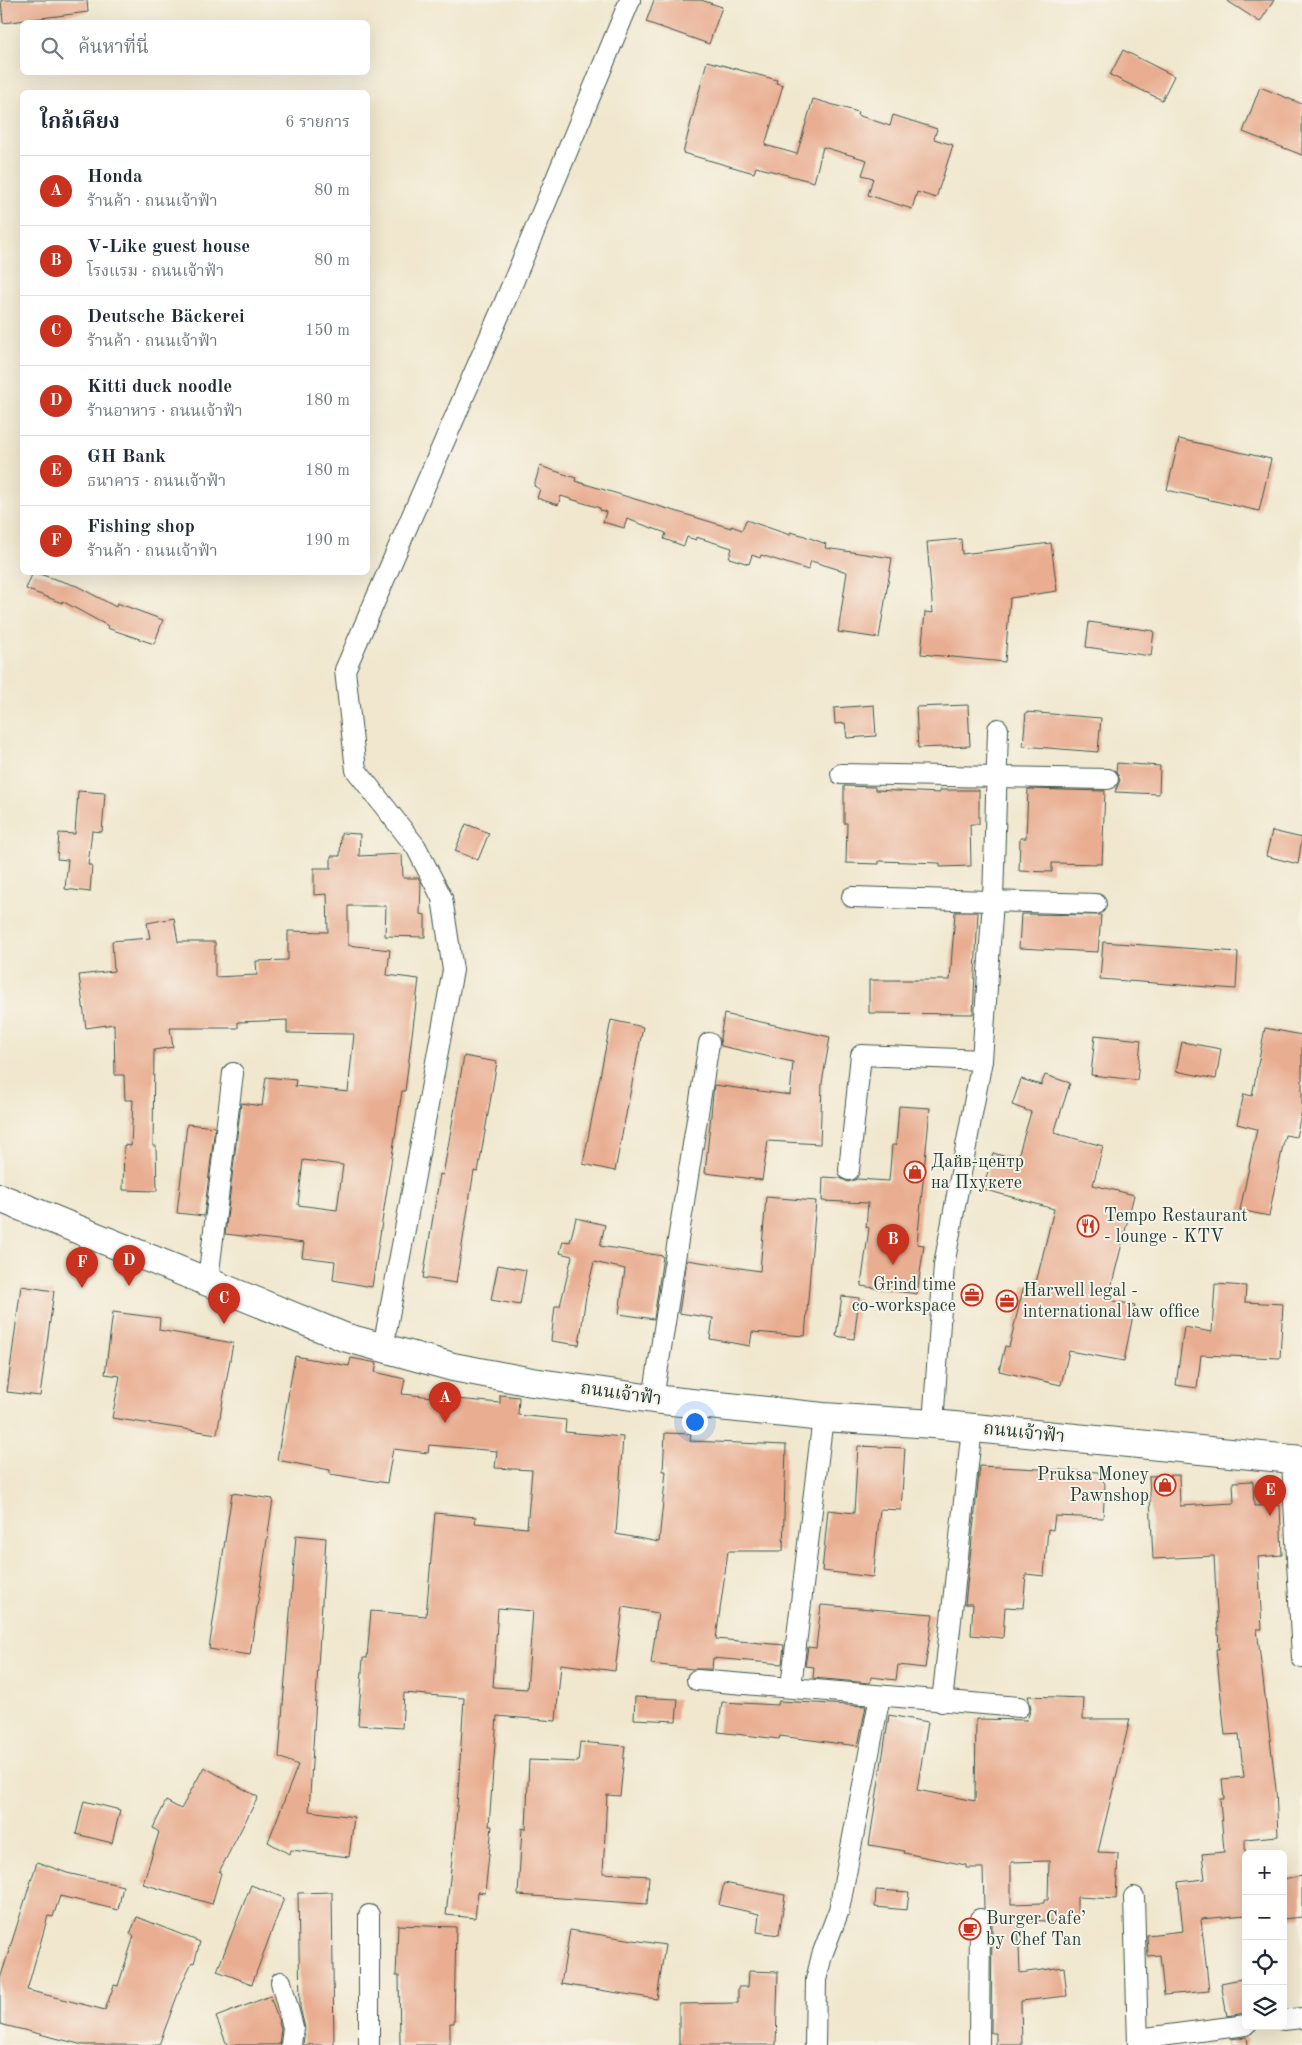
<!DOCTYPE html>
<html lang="th">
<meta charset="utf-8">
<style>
:root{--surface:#fff;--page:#f2f2f3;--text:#1f2937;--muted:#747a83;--line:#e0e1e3;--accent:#c8321e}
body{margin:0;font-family:"Old Standard TT","Noto Serif Thai",serif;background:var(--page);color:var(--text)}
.controls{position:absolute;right:15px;bottom:15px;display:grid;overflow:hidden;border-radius:8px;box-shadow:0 5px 20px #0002}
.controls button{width:45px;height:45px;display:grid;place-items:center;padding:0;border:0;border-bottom:1px solid var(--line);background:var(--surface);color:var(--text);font:25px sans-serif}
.you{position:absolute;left:694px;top:1421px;width:18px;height:18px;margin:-12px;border:4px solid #fff;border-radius:50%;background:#1a73e8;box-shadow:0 0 0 8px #1a73e833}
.badge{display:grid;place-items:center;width:32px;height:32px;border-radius:50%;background:var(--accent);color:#fff;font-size:16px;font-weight:700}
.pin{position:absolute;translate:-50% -41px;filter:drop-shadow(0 1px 2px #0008)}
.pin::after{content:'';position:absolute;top:26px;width:18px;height:15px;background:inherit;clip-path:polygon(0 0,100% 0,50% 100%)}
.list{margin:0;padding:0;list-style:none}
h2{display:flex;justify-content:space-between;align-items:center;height:65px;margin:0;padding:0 20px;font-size:21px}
h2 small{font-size:16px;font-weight:400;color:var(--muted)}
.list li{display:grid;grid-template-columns:32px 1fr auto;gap:15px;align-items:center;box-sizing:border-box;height:70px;padding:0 20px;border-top:1px solid var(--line)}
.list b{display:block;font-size:19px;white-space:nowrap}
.list p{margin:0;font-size:16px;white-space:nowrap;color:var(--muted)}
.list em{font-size:16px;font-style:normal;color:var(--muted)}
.icon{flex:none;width:28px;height:28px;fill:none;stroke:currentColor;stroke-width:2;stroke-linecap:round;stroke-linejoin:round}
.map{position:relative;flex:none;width:1302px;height:2045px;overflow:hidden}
.search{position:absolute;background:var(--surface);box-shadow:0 5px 20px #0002;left:20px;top:20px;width:350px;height:55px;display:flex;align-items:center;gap:12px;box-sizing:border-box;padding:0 18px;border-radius:8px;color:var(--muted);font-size:19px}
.panel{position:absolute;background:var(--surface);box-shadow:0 5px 20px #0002;left:20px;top:90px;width:350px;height:485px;border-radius:8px}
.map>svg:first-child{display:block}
.building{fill:#e9ae92;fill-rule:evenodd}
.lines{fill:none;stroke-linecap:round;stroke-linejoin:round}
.street-casing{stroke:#3e564b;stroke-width:22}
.secondary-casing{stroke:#3e564b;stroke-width:30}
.street{stroke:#fff;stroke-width:20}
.secondary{stroke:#fff;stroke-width:28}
.labels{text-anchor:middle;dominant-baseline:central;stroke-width:4;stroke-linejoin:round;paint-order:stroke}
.poi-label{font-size:18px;fill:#1f3d34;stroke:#f7f3e8;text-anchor:start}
.street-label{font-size:18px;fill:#1f3d34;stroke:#f7f3e8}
</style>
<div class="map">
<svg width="1302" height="2045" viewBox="0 0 1302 2045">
<rect width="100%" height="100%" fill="#f7f3e8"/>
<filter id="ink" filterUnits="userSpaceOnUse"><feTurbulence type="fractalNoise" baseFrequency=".02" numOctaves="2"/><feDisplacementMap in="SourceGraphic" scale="10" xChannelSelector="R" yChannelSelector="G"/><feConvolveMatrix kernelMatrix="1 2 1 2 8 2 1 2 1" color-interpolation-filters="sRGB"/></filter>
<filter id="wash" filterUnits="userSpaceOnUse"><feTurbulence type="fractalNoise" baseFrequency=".0096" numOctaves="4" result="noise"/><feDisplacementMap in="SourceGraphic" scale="20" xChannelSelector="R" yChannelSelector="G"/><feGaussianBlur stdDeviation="1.12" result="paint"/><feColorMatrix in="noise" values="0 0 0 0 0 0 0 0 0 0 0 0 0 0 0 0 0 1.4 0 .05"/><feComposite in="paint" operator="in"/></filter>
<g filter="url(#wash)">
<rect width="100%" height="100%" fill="#f0e7ce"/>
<g id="blocks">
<g class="building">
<path d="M 1,0 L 87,0 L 88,12 L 3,23 Z"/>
<path d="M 654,0 L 701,0 L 722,7 L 709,44 L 646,22 Z"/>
<path d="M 1226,0 L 1274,0 L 1260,22 Z"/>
<path d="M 1123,50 L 1174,76 L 1162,100 L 1110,75 Z"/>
<path d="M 707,61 L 777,80 L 776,83 L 783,85 L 765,145 L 797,154 L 813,99 L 858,112 L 857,115 L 890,126 L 893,115 L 937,129 L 934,139 L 953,145 L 936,198 L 917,192 L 912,209 L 868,195 L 873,178 L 862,175 L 867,160 L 823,147 L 814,182 L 756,167 L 754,173 L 683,153 Z"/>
<path d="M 1260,87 L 1302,104 L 1302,155 L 1243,132 Z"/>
<path d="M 1179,439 L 1271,459 L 1259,511 L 1167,490 Z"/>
<path d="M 540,466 L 576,478 L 575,481 L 731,528 L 731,526 L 742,530 L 746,520 L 790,535 L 790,532 L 802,535 L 826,544 L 825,548 L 892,558 L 879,638 L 838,632 L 847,572 L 811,561 L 808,570 L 761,555 L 760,558 L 752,555 L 749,564 L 729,558 L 732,548 L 696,537 L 696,540 L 687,537 L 684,546 L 664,539 L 666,533 L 627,519 L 624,528 L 603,522 L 606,512 L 600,510 L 600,508 L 561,496 L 558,505 L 537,498 L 540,489 L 534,486 Z"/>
<path d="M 961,539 L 962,554 L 1051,543 L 1057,591 L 1010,598 L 1005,662 L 921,654 L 925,612 L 933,613 L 927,542 Z"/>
<path d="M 33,572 L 77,586 L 116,607 L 117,603 L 163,620 L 154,644 L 107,628 L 108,626 L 62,601 L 62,603 L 26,589 Z"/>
<path d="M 1089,622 L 1154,631 L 1151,656 L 1086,647 Z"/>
<path d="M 874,705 L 876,736 L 847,738 L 845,723 L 835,724 L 834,708 Z"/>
<path d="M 968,705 L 970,746 L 918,748 L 916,707 Z"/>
<path d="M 1026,712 L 1101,718 L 1098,752 L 1023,746 Z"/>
<path d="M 1117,763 L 1160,766 L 1159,794 L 1115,792 L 1120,780 L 1116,771 Z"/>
<path d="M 844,786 L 875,787 L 875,790 L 940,793 L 940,790 L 979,790 L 979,824 L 970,824 L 971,866 L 940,867 L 940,863 L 879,861 L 879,864 L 846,863 L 847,823 L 844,823 Z"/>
<path d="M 1028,789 L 1105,791 L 1102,864 L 1052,863 L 1052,872 L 1019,871 L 1020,838 L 1026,838 Z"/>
<path d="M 78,791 L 105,793 L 102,832 L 92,831 L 88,865 L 92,865 L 90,892 L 65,889 L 68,860 L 57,859 L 59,833 L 75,834 Z"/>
<path d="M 466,824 L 489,833 L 478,860 L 455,851 Z"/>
<path d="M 1272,831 L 1302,838 L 1298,864 L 1266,856 Z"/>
<path d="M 341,833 L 360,834 L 359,856 L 402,854 L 403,878 L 418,878 L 421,882 L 420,914 L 425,915 L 425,937 L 385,936 L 386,906 L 348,906 L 348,945 L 390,950 L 387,975 L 419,979 L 405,1091 L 402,1091 L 372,1287 L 333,1280 L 335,1261 L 302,1257 L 304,1243 L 225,1234 L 241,1103 L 262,1106 L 266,1077 L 296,1080 L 295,1086 L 348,1092 L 354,1034 L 287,1033 L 287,1020 L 238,1022 L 238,1028 L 170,1028 L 173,1047 L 154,1050 L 153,1146 L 156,1146 L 157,1191 L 123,1190 L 124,1145 L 131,1146 L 133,1100 L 125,1100 L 124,1075 L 115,1075 L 114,1024 L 86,1028 L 79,975 L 114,971 L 112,941 L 150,938 L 147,923 L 174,918 L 178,942 L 215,942 L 215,977 L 257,975 L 256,961 L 288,960 L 288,931 L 328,932 L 327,894 L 314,895 L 314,868 L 331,868 L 331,856 L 340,856 ZM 303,1160 L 343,1165 L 337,1210 L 298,1205 Z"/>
<path d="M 955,912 L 978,912 L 973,1014 L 869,1013 L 869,980 L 950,980 Z"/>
<path d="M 1021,914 L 1101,915 L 1098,952 L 1019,948 Z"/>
<path d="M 1103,942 L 1238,952 L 1236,989 L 1100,979 Z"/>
<path d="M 724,1014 L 830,1037 L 822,1083 L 820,1144 L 768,1141 L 762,1180 L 705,1173 L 714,1085 L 790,1095 L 793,1062 L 721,1046 L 720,1038 Z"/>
<path d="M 611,1020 L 643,1027 L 615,1171 L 583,1164 Z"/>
<path d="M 1265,1028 L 1302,1035 L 1302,1110 L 1296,1137 L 1285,1135 L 1269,1216 L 1240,1210 L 1257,1129 L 1237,1124 L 1244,1094 L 1252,1096 Z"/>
<path d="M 1095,1035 L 1141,1040 L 1137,1080 L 1091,1075 Z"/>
<path d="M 1182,1042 L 1221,1049 L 1216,1079 L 1176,1071 Z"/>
<path d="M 464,1056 L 497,1062 L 478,1172 L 474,1171 L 456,1283 L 423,1278 L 440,1174 L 443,1175 Z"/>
<path d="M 1045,1075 L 1070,1083 L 1054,1133 L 1103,1146 L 1093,1185 L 1134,1195 L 1108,1300 L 1135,1305 L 1124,1361 L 1069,1351 L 1061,1385 L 999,1371 L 1005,1346 L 1009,1347 L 1024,1285 L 1035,1287 L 1054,1209 L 983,1189 L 993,1153 L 1017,1160 L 1031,1112 L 1012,1105 L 1021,1079 L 1041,1085 Z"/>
<path d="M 899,1106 L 930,1108 L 917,1244 L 924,1245 L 917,1294 L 861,1286 L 869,1228 L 866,1227 L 868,1203 L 822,1201 L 823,1177 L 840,1178 L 848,1182 L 857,1179 L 889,1181 L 892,1145 L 896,1145 Z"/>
<path d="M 187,1124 L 215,1127 L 204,1216 L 177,1213 Z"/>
<path d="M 766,1197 L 816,1201 L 805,1336 L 752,1332 L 750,1346 L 710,1339 L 713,1318 L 679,1313 L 687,1260 L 760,1271 Z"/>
<path d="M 576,1218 L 605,1225 L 600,1246 L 663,1256 L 654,1319 L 619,1314 L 625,1269 L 594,1262 L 586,1296 L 579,1345 L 551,1341 L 555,1306 L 560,1306 L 572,1256 L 560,1253 L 563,1241 L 570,1242 Z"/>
<path d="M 498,1265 L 526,1270 L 520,1305 L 491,1300 Z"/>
<path d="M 1215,1284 L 1246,1286 L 1245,1302 L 1283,1304 L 1280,1358 L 1201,1355 L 1197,1388 L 1176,1385 L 1184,1327 L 1212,1332 Z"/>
<path d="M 21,1286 L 54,1291 L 40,1396 L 7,1392 Z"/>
<path d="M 842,1296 L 859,1298 L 854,1339 L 836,1336 Z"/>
<path d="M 113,1312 L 160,1318 L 159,1330 L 233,1343 L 217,1434 L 112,1418 L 120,1376 L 105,1374 Z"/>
<path d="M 295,1356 L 349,1366 L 351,1358 L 377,1363 L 375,1372 L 405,1379 L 402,1394 L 500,1403 L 500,1395 L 519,1397 L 518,1415 L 566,1420 L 565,1432 L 623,1437 L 616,1534 L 659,1542 L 666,1471 L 663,1471 L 665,1433 L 691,1434 L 690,1441 L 786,1445 L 783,1551 L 728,1551 L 716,1639 L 784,1645 L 782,1664 L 713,1658 L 712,1669 L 692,1669 L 651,1664 L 658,1613 L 623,1607 L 615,1671 L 561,1664 L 556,1721 L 497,1716 L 489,1826 L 492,1826 L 485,1893 L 478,1892 L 475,1918 L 446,1915 L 456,1822 L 464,1698 L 404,1693 L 402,1728 L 358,1725 L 363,1658 L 367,1658 L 371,1611 L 426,1616 L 435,1513 L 476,1517 L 475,1523 L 527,1528 L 532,1470 L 495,1468 L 497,1451 L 429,1445 L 428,1453 L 393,1449 L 387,1483 L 330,1474 L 330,1470 L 277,1460 ZM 498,1608 L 533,1611 L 527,1689 L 493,1687 Z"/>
<path d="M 858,1446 L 905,1448 L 901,1510 L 880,1509 L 873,1577 L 822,1571 L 828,1510 L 854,1513 Z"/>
<path d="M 980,1466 L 1098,1472 L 1105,1484 L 1103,1518 L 1055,1516 L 1053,1530 L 1048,1529 L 1044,1576 L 1026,1574 L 1023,1608 L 1005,1607 L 1003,1638 L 971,1635 L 973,1604 L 965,1604 Z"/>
<path d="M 1179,1475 L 1180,1506 L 1234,1503 L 1233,1482 L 1253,1481 L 1254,1506 L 1280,1505 L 1282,1555 L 1258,1557 L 1262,1629 L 1257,1629 L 1276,1789 L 1278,1836 L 1245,1839 L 1246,1915 L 1201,1919 L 1209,1991 L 1164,1995 L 1160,1955 L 1148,1956 L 1147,1935 L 1183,1931 L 1178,1882 L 1205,1879 L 1202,1854 L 1224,1852 L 1220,1799 L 1224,1799 L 1222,1779 L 1244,1777 L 1239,1734 L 1225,1735 L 1216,1649 L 1219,1649 L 1214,1556 L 1153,1559 L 1149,1476 Z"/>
<path d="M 232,1493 L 273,1499 L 250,1655 L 209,1649 Z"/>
<path d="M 296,1535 L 326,1538 L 309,1811 L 354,1817 L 349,1857 L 291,1850 L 289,1854 L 268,1842 L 298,1765 L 279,1757 Z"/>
<path d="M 821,1605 L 933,1614 L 925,1668 L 898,1665 L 896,1680 L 871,1677 L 870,1683 L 813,1678 L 814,1667 L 805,1666 L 808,1647 L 816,1648 Z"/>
<path d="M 1028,1696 L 1084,1698 L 1083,1719 L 1130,1719 L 1098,1852 L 1118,1853 L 1116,1899 L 1077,1897 L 1077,1922 L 1018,1920 L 1020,1973 L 1064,1967 L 1067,1996 L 1021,2001 L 1022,2045 L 996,2045 L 996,2033 L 991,2033 L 992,1919 L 990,1913 L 984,1908 L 983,1868 L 966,1868 L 966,1865 L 904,1853 L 905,1851 L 869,1845 L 889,1715 L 928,1722 L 917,1790 L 975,1801 L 976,1719 L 1027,1720 L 1031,1708 ZM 1049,1861 L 1048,1900 L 1044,1900 L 1044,1903 L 1011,1904 L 1011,1862 Z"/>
<path d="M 635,1697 L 678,1699 L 676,1721 L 634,1719 Z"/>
<path d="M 779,1701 L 866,1706 L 858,1746 L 780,1736 L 779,1739 L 718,1732 L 722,1702 L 778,1705 Z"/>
<path d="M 580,1742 L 625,1746 L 620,1796 L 607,1795 L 603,1873 L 649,1876 L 647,1904 L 518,1895 L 522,1828 L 526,1829 L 529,1760 L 578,1762 Z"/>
<path d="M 204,1767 L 258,1797 L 219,1872 L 221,1873 L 212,1904 L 143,1884 L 159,1832 L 153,1828 L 166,1801 L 181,1809 Z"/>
<path d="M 84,1801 L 120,1810 L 112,1843 L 76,1834 Z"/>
<path d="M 37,1862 L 67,1873 L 123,1886 L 118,1910 L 60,1896 L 53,1917 L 48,1916 L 27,1990 L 105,2010 L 114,1985 L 118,1986 L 134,1936 L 130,1934 L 137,1917 L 200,1942 L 194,1963 L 192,1962 L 182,1983 L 159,2045 L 83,2045 L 0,2024 L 0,1979 Z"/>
<path d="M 1302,1876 L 1302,1917 L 1283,1919 L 1283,1879 Z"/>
<path d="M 724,1883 L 785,1895 L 779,1935 L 757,1932 L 759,1914 L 719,1905 Z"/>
<path d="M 251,1885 L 284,1898 L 252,1984 L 217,1971 Z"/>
<path d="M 876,1890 L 909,1892 L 907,1910 L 875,1907 Z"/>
<path d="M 332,1892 L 334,2045 L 303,2045 L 305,2028 L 300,2007 L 298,1893 Z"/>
<path d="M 398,1925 L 456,1927 L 454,2023 L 450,2023 L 450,2045 L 400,2045 L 399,1976 L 396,1976 Z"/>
<path d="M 570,1930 L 665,1945 L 657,1999 L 561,1984 Z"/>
<path d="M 749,1971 L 778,1972 L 776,2045 L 679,2045 L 679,2004 L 738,2003 L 738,1987 L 748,1987 Z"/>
<path d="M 1246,1978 L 1246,2011 L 1244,2013 L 1227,2016 L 1221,1983 Z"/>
<path d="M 270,1996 L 281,2028 L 279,2045 L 227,2045 L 216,2017 Z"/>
<path d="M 1247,2037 L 1248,2045 L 1233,2045 L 1231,2039 Z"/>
</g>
</g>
</g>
<g filter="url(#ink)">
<use href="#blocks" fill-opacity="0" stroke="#3e564b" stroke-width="1"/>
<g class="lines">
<g class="street-casing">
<g id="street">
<path d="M 841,774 L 1108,779"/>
<path d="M 852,897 L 1096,904"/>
<path d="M 849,1170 L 861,1055 L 982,1060"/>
<path d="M 208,1280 L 233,1073"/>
<path d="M 383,1348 L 453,970 L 442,898 L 416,847 L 356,770 L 345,670 L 504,304 L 630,0"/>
<path d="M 653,1399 L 709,1043"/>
<path d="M 933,1424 L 944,1265 L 982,1060 L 993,901 L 998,729"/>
<path d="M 1292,1461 L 1302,1658"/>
<path d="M 697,1680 L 1019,1707"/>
<path d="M 791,1687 L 823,1417"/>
<path d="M 942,1702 L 972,1428"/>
<path d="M 1134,1897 L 1138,2045"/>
<path d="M 369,1915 L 369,2045"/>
<path d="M 281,1982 L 293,2027 L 291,2045"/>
<path d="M 1283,2020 L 1302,2018"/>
<path d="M 1138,2039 L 1246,2025"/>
<path d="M 815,2045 L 816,1980 L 822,1955 L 839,1910 L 880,1696"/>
<path d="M 979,2045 L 980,1919"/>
</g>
</g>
<g class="secondary-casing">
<path id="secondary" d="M 0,1198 L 344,1337 L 453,1367 L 532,1382 L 653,1399 L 823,1417 L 933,1424 L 1302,1460"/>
</g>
<use href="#street" class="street"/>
<use href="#secondary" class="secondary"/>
</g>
</g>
<defs>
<g id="shop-ring" transform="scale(1.125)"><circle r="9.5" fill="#f7f3e8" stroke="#c8321e" stroke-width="1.5"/><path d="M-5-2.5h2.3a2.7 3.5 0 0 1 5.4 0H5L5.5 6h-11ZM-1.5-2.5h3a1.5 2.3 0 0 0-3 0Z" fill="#c8321e"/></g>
<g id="restaurant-ring" transform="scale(1.125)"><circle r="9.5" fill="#f7f3e8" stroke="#c8321e" stroke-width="1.5"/><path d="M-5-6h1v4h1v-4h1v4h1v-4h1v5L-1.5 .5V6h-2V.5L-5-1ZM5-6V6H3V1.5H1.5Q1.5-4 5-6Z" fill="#c8321e"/></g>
<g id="office-ring" transform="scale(1.125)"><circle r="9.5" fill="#f7f3e8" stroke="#c8321e" stroke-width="1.5"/><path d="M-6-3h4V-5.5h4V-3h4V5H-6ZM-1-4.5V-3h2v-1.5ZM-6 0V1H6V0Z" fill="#c8321e"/></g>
<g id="cafe-ring" transform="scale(1.125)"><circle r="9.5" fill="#f7f3e8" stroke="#c8321e" stroke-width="1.5"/><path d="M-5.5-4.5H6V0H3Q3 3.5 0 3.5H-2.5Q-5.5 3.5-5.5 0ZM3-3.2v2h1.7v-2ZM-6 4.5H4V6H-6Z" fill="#c8321e"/></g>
</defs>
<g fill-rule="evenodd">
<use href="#shop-ring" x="915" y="1172"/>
<use href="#restaurant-ring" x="1088" y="1226"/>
<use href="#office-ring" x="972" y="1295"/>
<use href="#office-ring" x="1007" y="1301"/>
<use href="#shop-ring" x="1165" y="1485"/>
<use href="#cafe-ring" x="970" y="1929"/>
</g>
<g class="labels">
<g class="poi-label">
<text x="931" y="1162">Дайв-центр<tspan x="931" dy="21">на Пхукете</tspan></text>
<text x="1104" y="1216">Tempo Restaurant<tspan x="1104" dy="21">- lounge - KTV</tspan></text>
<text x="956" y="1285" text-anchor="end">Grind time<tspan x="956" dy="21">co-workspace</tspan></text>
<text x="1023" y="1291">Harwell legal -<tspan x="1023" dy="21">international law office</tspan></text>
<text x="1149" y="1475" text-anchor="end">Pruksa Money<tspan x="1149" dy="21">Pawnshop</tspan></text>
<text x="986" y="1919">Burger Cafe’<tspan x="986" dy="21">by Chef Tan</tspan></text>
</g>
<g class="street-label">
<text transform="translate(621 1394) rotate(8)">ถนนเจ้าฟ้า</text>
<text transform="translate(1024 1433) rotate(6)">ถนนเจ้าฟ้า</text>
</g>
</g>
</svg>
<div class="controls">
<button>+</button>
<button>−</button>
<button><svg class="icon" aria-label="locate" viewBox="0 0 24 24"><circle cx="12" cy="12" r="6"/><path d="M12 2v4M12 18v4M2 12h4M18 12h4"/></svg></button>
<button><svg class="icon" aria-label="layers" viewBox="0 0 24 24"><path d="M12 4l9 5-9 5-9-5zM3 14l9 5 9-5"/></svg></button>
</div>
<div class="you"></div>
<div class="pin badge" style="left:445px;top:1423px">A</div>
<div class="pin badge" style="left:893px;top:1265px">B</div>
<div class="pin badge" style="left:224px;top:1324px">C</div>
<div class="pin badge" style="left:129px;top:1286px">D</div>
<div class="pin badge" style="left:1270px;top:1516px">E</div>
<div class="pin badge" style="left:82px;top:1288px">F</div>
<div class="search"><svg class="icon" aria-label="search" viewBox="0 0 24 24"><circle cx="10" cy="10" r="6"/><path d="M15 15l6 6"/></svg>ค้นหาที่นี่</div>
<section class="panel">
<h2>ใกล้เคียง<small>6 รายการ</small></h2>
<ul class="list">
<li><span class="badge">A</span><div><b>Honda</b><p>ร้านค้า · ถนนเจ้าฟ้า</p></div><em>80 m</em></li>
<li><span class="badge">B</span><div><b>V-Like guest house</b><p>โรงแรม · ถนนเจ้าฟ้า</p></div><em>80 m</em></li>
<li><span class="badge">C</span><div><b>Deutsche Bäckerei</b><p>ร้านค้า · ถนนเจ้าฟ้า</p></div><em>150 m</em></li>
<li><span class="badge">D</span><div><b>Kitti duck noodle</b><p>ร้านอาหาร · ถนนเจ้าฟ้า</p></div><em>180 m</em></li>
<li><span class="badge">E</span><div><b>GH Bank</b><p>ธนาคาร · ถนนเจ้าฟ้า</p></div><em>180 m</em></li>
<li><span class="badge">F</span><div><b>Fishing shop</b><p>ร้านค้า · ถนนเจ้าฟ้า</p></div><em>190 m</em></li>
</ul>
</section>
</div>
